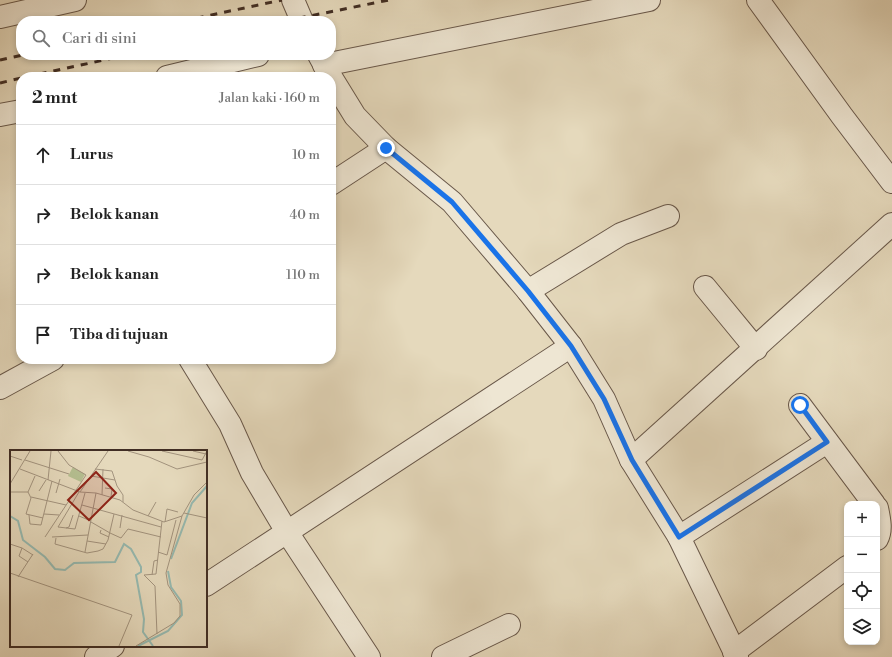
<!DOCTYPE html>
<html lang="id">
<meta charset="utf-8">
<style>
:root{--surface:#fff;--page:#f2f2f2;--text:#222;--muted:#767676;--line:#e0e0e0}
body{margin:0;font-family:"Libre Bodoni",serif;background:var(--page);color:var(--text)}
.controls{position:absolute;right:12px;bottom:12px;display:grid;overflow:hidden;border-radius:8px;box-shadow:0 2px 6px #0003}
.controls button{width:36px;height:36px;display:grid;place-items:center;padding:0;border:0;border-bottom:1px solid var(--line);background:var(--surface);color:var(--text);font:20px sans-serif}
.stop{position:absolute;width:12px;height:12px;margin:-9px;border:3px solid #1a73e8;border-radius:50%;background:#fff}
.stop.end{background:#1a73e8;border-color:#fff;box-shadow:0 1px 4px #0008}
.list{margin:0;padding:0;list-style:none}
h2{display:flex;justify-content:space-between;align-items:center;height:52px;margin:0;padding:0 16px;font-size:17px}
h2 small{font-size:13px;font-weight:400;color:var(--muted)}
.list li{display:grid;grid-template-columns:26px 1fr auto;gap:12px;align-items:center;box-sizing:border-box;height:60px;padding:0 16px;border-top:1px solid var(--line)}
.list b{display:block;font-size:15px;white-space:nowrap}
.list em{font-size:13px;font-style:normal;color:var(--muted)}
.icon{flex:none;width:22px;height:22px;fill:none;stroke:currentColor;stroke-width:2;stroke-linecap:round;stroke-linejoin:round}
.map{position:relative;flex:none;width:892px;height:657px;overflow:hidden}
.search{position:absolute;background:var(--surface);box-shadow:0 2px 6px #0003;left:16px;top:16px;width:320px;height:44px;display:flex;align-items:center;gap:10px;box-sizing:border-box;padding:0 14px;border-radius:16px;color:var(--muted);font-size:15px}
.panel{position:absolute;background:var(--surface);box-shadow:0 2px 6px #0003;left:16px;top:72px;width:320px;height:292px;border-radius:16px}
.map>svg:first-child{display:block}
.lines{fill:none;stroke-linecap:round;stroke-linejoin:round}
.minor-casing{stroke:#69584a;stroke-width:24}
.tertiary-casing{stroke:#69584a;stroke-width:24}
.minor{stroke:#eee6d3;stroke-width:22}
.tertiary{stroke:#eee6d3;stroke-width:22}
.rail{stroke:#402d24;stroke-width:3;stroke-dasharray:7 7;stroke-linecap:butt}
.route{stroke:#1a73e8;stroke-width:5}
.inset-river{fill:none;stroke:#96bab1;stroke-width:2}
.inset-road{fill:none;stroke:#a3947f;stroke-width:1}
.view{fill:#8f2418;fill-opacity:0.15;stroke:#8f2418;stroke-width:2}
.inset-edge{fill:none;stroke:#402d24;stroke-width:2}
</style>
<div class="map">
<svg width="892" height="657" viewBox="0 0 892 657">
<rect width="100%" height="100%" fill="#e5d9bc"/>
<filter id="stains"><feTurbulence type="fractalNoise" baseFrequency=".005" numOctaves="4"/><feColorMatrix values="0 0 0 0 .2 0 0 0 0 .09 0 0 0 0 .02 0 0 0 .5 -.17"/></filter>
<radialGradient id="worn" r=".72"><stop offset=".6" stop-color="#630" stop-opacity="0"/><stop offset="1" stop-color="#630" stop-opacity=".3"/></radialGradient>
<g class="lines">
<g class="minor-casing">
<g id="minor">
<path d="M 758,0 L 842,116 L 892,182"/>
<path d="M 0,17 L 75,0"/>
<path d="M 324,65 L 649,0"/>
<path d="M 167,77 L 258,55"/>
<path d="M 0,115 L 21,111"/>
<path d="M 331,184 L 386,148"/>
<path d="M 705,287 L 756,349"/>
<path d="M 528,291 L 621,234 L 668,216"/>
<path d="M 190,359 L 230,424 L 252,473 L 287,532 L 369,657"/>
<path d="M 0,388 L 53,359"/>
<path d="M 800,405 L 874,504"/>
<path d="M 631,460 L 892,224"/>
<path d="M 877,508 C 879,518 882,530 877,539"/>
<path d="M 679,537 L 827,442"/>
<path d="M 206,585 L 571,346"/>
<path d="M 734,652 L 847,567"/>
<path d="M 96,657 L 113,646"/>
<path d="M 443,657 L 509,625"/>
</g>
</g>
<g class="tertiary-casing">
<g id="tertiary">
<path d="M 293,0 L 302,21"/>
<path d="M 319,55 L 331,77"/>
<path d="M 331,77 L 355,116 L 386,148 L 452,202 L 528,291 L 571,346 L 604,399 L 631,460 L 679,537 L 737,657"/>
</g>
</g>
<use href="#minor" class="minor"/>
<use href="#tertiary" class="tertiary"/>
<g class="rail">
<path d="M 183,21 L 282,0"/>
<path d="M 285,21 L 389,0"/>
<path d="M 0,60 L 23,55"/>
<path d="M 26,77 L 127,55"/>
<path d="M 0,83 L 21,78"/>
</g>
</g>
<g class="lines">
<path class="route" d="M 386,148 L 452,202 L 528,291 L 571,346 L 604,399 L 632,460 L 679,537 L 827,442 L 800,405"/>
</g>
<g transform="translate(10 450)">
<rect width="197" height="197" fill="#e5d9bc"/>
<path d="M 63,17 L 75,24 L 71,32 L 58,26 Z" fill="#b5bf91"/>
<path class="inset-river" d="M 0,66 L 8,71 L 13,90 L 35,107 L 45,119 L 55,120 L 64,113 L 105,112 L 114,94 L 121,99 L 131,117 L 131,122 L 126,125 L 134,169 L 133,182 L 143,196M 161,109 L 182,53 L 197,36M 128,196 L 158,181 L 172,165 L 171,151 L 161,137 L 158,121"/>
<path class="inset-road" d="M 118,1 L 139,7 L 167,19 L 197,12M 152,1 L 192,10 L 197,1M 183,1 L 196,4M 0,6 L 12,10M 15,10 L 59,24M 10,19 L 70,42 L 86,43 L 110,50 L 123,60 L 154,72 L 172,66 L 184,45 L 197,32M 85,19 L 102,21 L 107,36 L 113,45 L 113,52M 81,26 L 105,30M 38,30 L 41,1M 0,34 L 20,1M 95,38 L 102,39 L 101,47M 29,41 L 36,30M 0,42 L 18,42 L 21,48 L 16,64 L 33,68M 18,42 L 25,26M 69,42 L 48,77 L 65,79 L 75,43M 70,42 L 98,1M 46,43 L 50,29M 92,45 L 93,19M 21,47 L 56,55M 72,55 L 151,77M 174,63 L 197,68M 34,64 L 49,65M 19,65 L 20,74 L 31,75 L 42,31M 69,66 L 81,71M 138,66 L 146,52M 81,72 L 100,83M 155,72 L 157,59 L 168,62M 56,78 L 59,77 L 63,65M 110,78 L 112,65M 91,80 L 90,83 L 99,87M 100,83 L 111,88 L 118,79 L 151,87M 35,87 L 76,25 L 59,15 L 48,1M 42,87 L 78,85M 46,88 L 45,94 L 77,103 L 88,101 L 93,99 L 98,90 L 104,64M 77,91 L 96,94M 0,94 L 12,98 L 9,106 L 18,112M 12,98 L 23,105M 75,102 L 86,43M 148,102 L 157,105 L 166,70M 0,123 L 122,165 L 109,196M 142,125 L 144,111 L 148,110M 8,127 L 23,104M 147,184 L 145,136 L 134,125 L 146,124 L 152,71M 126,196 L 164,173 L 170,166 L 170,154 L 158,135 L 156,123 L 172,66"/>
<path class="view" d="M 86,22 L 106,43 L 79,70 L 58,50 Z"/>
<rect width="197" height="197" class="inset-edge"/>
</g>
<rect width="100%" height="100%" filter="url(#stains)"/>
<rect width="100%" height="100%" fill="url(#worn)"/>
</svg>
<div class="controls">
<button>+</button>
<button>−</button>
<button><svg class="icon" aria-label="locate" viewBox="0 0 24 24"><circle cx="12" cy="12" r="6"/><path d="M12 2v4M12 18v4M2 12h4M18 12h4"/></svg></button>
<button><svg class="icon" aria-label="layers" viewBox="0 0 24 24"><path d="M12 4l9 5-9 5-9-5zM3 14l9 5 9-5"/></svg></button>
</div>
<div class="stop" style="left:800px;top:405px"></div>
<div class="stop end" style="left:386px;top:148px"></div>
<div class="search"><svg class="icon" aria-label="search" viewBox="0 0 24 24"><circle cx="10" cy="10" r="6"/><path d="M15 15l6 6"/></svg>Cari di sini</div>
<section class="panel">
<h2>2 mnt<small>Jalan kaki · 160 m</small></h2>
<ul class="list">
<li><svg class="icon" aria-label="ahead" viewBox="0 0 24 24"><path d="M12 20V5M6 11l6-6 6 6"/></svg><div><b>Lurus</b></div><em>10 m</em></li>
<li><svg class="icon" aria-label="right" viewBox="0 0 24 24"><path d="M7 20v-9h11M14 6l5 5-5 5"/></svg><div><b>Belok kanan</b></div><em>40 m</em></li>
<li><svg class="icon" aria-label="right" viewBox="0 0 24 24"><path d="M7 20v-9h11M14 6l5 5-5 5"/></svg><div><b>Belok kanan</b></div><em>110 m</em></li>
<li><svg class="icon" aria-label="arrive" viewBox="0 0 24 24"><path d="M6 21V4h12l-3 4 3 4H6"/></svg><div><b>Tiba di tujuan</b></div></li>
</ul>
</section>
</div>
